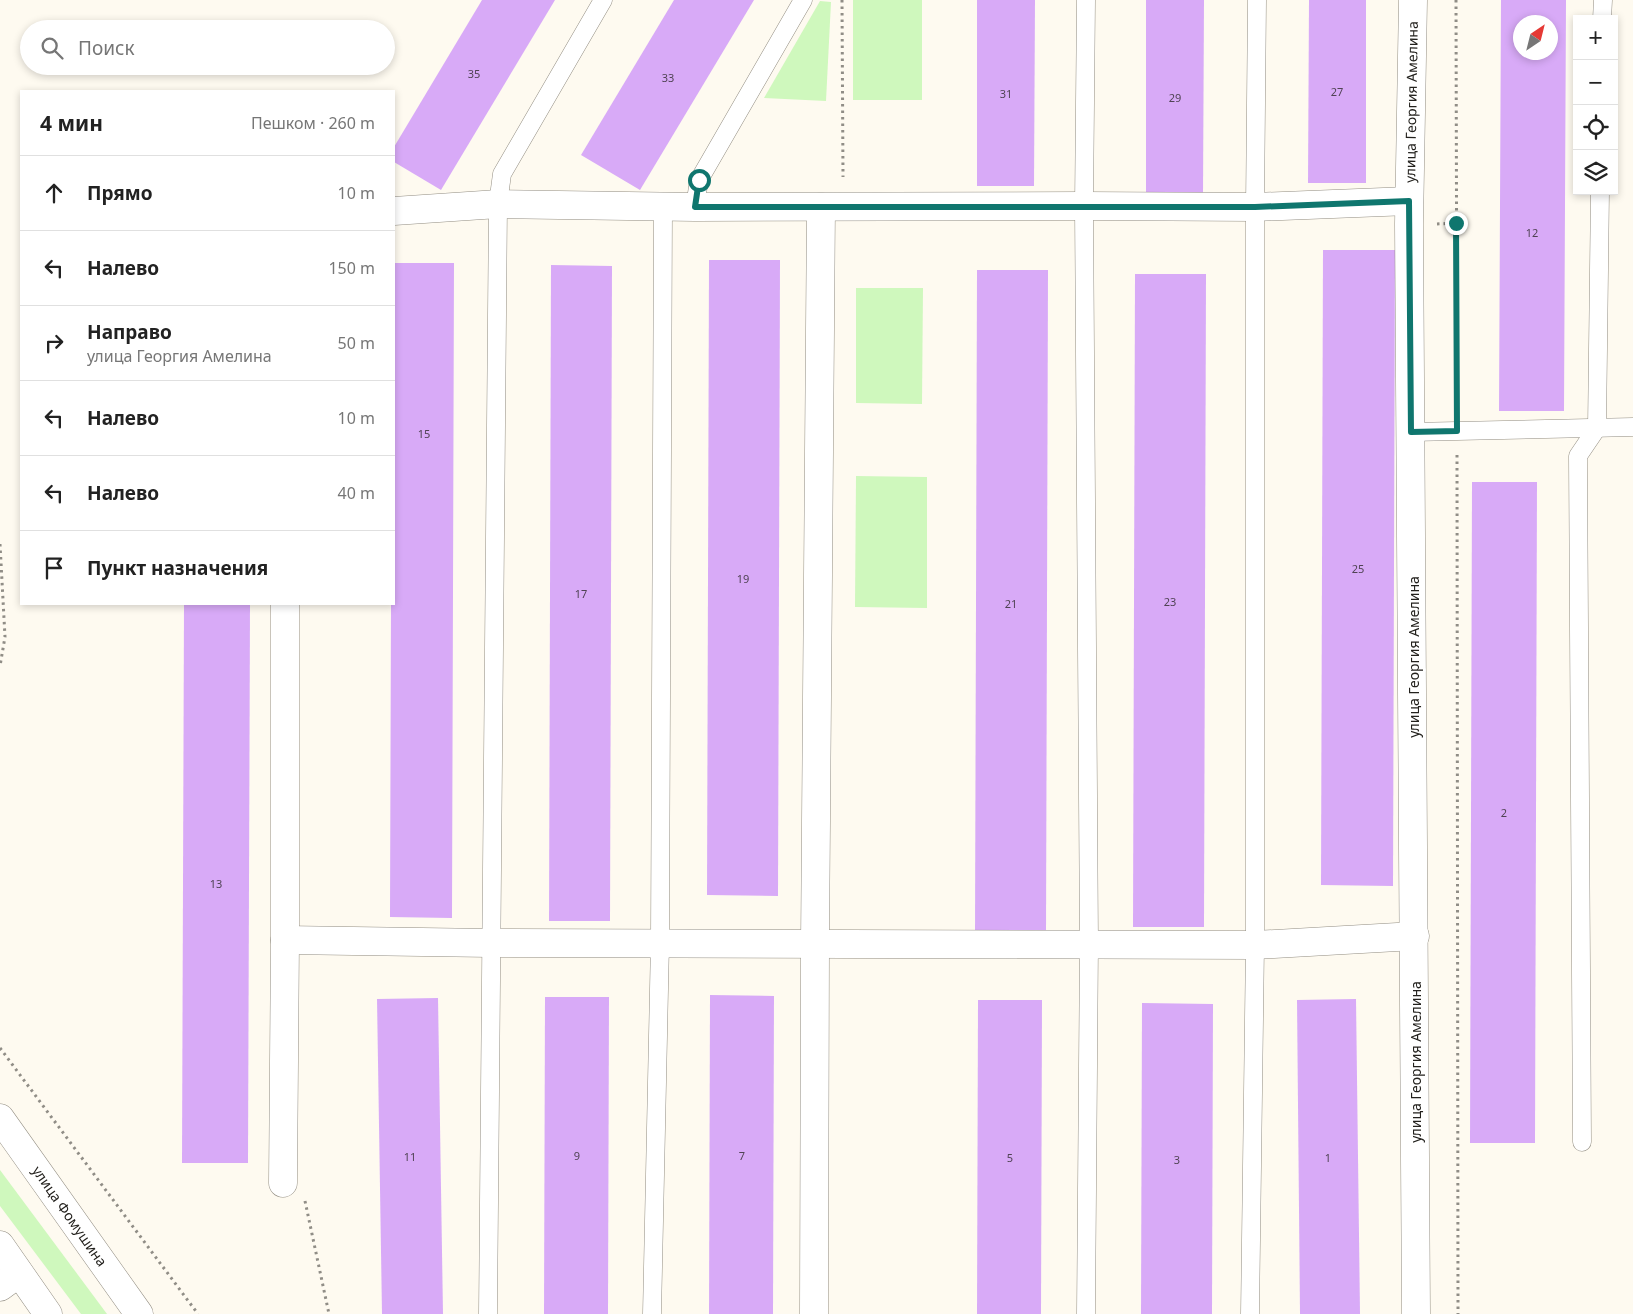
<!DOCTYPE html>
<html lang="ru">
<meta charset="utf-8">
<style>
:root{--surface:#fff;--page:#f2f2f2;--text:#222;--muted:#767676;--line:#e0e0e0}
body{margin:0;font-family:"Noto Sans",sans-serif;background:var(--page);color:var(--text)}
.controls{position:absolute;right:15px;top:15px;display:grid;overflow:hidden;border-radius:0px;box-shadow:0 2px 8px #0003}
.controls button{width:45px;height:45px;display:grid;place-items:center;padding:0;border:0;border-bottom:1px solid var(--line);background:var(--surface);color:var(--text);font:25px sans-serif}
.compass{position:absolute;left:1513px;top:15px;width:45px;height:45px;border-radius:50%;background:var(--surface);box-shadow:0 2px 8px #0003;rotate:35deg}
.stop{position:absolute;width:15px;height:15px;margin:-11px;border:4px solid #0f766e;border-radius:50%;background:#fff}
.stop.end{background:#0f766e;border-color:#fff;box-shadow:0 1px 5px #0008}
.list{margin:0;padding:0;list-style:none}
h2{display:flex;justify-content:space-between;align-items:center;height:65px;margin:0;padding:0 20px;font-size:21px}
h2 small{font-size:16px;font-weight:400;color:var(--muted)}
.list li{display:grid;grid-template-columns:32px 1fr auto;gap:15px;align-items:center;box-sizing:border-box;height:75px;padding:0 20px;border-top:1px solid var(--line)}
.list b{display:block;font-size:19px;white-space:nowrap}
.list p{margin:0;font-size:16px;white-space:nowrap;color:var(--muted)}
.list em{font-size:16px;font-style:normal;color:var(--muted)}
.icon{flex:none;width:28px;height:28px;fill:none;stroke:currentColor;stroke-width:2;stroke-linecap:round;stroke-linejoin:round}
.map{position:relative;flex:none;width:1633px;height:1314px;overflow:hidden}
.search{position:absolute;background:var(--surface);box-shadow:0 2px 8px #0003;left:20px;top:20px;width:375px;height:55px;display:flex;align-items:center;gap:12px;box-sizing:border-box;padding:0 18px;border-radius:28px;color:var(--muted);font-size:19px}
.panel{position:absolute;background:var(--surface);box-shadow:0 2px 8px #0003;left:20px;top:90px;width:375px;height:515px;border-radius:0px}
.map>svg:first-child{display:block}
.green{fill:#cff8bd}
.building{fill:#d8aaf7;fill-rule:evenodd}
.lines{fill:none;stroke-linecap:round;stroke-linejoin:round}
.service-casing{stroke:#938e83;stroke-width:19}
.minor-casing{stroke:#938e83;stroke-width:29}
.secondary-casing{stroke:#938e83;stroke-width:29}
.path{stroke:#908d86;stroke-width:3;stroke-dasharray:2.5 4;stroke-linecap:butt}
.service{stroke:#fff;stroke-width:18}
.minor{stroke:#fff;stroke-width:28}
.secondary{stroke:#fff;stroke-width:28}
.route{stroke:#0f766e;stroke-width:6}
.labels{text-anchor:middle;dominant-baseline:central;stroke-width:5;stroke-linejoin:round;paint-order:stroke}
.number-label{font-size:11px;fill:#504354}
.street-label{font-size:14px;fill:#23211d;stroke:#fff}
</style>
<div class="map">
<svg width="1633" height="1314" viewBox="0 0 1633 1314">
<rect width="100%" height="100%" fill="#fefaf0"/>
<g class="green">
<rect x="853" y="0" width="69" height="100"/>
<path d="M 820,1 L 831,2 L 826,101 L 764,98 Z"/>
<path d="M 856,288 L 923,288 L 922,404 L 856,403 Z"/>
<path d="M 856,476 L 927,477 L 927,608 L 855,607 Z"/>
<path d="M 0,1170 L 107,1314 L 81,1314 L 0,1206 Z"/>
</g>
<g class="building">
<path d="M 482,0 L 555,0 L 441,190 L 394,162 L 394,147 Z"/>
<path d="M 674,0 L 754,0 L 640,190 L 581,155 Z"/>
<path d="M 977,0 L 1035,0 L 1034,186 L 977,186 Z"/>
<path d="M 1146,0 L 1204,0 L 1203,194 L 1146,194 Z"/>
<path d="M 1309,0 L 1366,0 L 1366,183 L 1308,183 Z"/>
<path d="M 1501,0 L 1566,0 L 1564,411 L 1499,411 ZM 1520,22 L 1550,22 L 1550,52 L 1520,52 Z"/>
<path d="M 1323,250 L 1395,250 L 1393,886 L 1321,885 Z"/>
<path d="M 709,260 L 780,260 L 778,896 L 707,895 Z"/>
<path d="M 394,263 L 454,263 L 452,918 L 390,917 L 391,604 L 394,604 Z"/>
<path d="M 551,265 L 612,266 L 610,921 L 549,921 Z"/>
<path d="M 977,270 L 1048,270 L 1046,937 L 975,937 Z"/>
<path d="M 1135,274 L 1206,274 L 1204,927 L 1133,927 Z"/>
<path d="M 1472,482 L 1537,482 L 1535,1143 L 1470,1143 Z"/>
<path d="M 184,604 L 250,604 L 248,1163 L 182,1163 Z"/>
<path d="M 710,995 L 774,996 L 773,1314 L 709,1314 Z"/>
<path d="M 545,997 L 609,997 L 608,1314 L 544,1314 Z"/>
<path d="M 438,998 L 443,1314 L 382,1314 L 377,999 Z"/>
<path d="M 1356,999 L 1360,1314 L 1300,1314 L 1297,1000 Z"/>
<path d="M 978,1000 L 1042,1000 L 1041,1314 L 977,1314 Z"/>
<path d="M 1142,1003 L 1213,1004 L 1212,1314 L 1141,1314 Z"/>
</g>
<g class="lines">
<g class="service-casing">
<g id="service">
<path d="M 1602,19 L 1603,0"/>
<path d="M 695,207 L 699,180 L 803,0"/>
<path d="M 1411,432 L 1633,427"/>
<path d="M 1582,1142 L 1578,456 L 1597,428 L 1600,191"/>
<path d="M 488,1314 L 498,204 L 502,174 L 603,0"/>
<path d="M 652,1314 L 660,943 L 663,207"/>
<path d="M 1086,1314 L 1089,943 L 1084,206 L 1086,0"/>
<path d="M 1250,1314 L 1255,945 L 1255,207 L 1257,0"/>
</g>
</g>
<g class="minor-casing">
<g id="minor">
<path d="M 1413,0 L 1409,224 L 1416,1314"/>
<path d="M 394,211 L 498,204 L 695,207 L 1084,206 L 1255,207 L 1409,201"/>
<path d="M 285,604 L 285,940"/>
<path d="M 283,1183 L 285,940 L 490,943 L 1255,945 L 1415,936"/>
<path d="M 0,1287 L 19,1273"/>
<path d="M 814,1314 L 815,944 L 821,207"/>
</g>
</g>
<g class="secondary-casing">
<g id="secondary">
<path d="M 0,1118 L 139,1314"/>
<path d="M 0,1245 L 48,1314"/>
</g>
</g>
<g class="path">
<path d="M 842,0 L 843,177"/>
<path d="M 1456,0 L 1457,406"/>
<path d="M 1437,224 L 1456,223"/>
<path d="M 1457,455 L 1458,1314"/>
<path d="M 0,544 L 5,637 L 0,666"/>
<path d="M 0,1048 L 198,1314"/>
<path d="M 305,1201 L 329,1314"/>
</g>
<use href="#service" class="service"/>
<use href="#minor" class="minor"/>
<use href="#secondary" class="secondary"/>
</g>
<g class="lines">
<path class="route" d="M 699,180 L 695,207 L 1255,207 L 1409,201 L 1411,432 L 1457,431 L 1456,223"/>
</g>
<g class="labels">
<g class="number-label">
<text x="474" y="73">35</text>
<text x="668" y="77">33</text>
<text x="1337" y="91">27</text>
<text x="1006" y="93">31</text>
<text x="1175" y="97">29</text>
<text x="1532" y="232">12</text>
<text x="424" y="433">15</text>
<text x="1358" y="568">25</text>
<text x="743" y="578">19</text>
<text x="581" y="593">17</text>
<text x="1170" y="601">23</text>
<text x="1011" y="603">21</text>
<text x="1504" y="812">2</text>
<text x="216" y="883">13</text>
<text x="577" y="1155">9</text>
<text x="742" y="1155">7</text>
<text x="410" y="1156">11</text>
<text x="1010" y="1157">5</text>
<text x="1328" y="1157">1</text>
<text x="1177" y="1159">3</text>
</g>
<g class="street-label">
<text transform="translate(1411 102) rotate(-89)">улица Георгия Амелина</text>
<text transform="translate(1413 657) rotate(-90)">улица Георгия Амелина</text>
<text transform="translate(1415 1062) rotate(-90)">улица Георгия Амелина</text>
<text transform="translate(70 1216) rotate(55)">улица Фомушина</text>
</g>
</g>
</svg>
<div class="controls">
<button>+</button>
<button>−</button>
<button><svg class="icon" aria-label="locate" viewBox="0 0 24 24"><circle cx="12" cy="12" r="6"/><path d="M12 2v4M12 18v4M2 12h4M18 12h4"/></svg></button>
<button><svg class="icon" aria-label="layers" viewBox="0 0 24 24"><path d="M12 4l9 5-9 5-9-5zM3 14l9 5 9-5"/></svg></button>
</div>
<svg class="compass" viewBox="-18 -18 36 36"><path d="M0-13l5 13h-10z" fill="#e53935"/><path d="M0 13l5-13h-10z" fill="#767676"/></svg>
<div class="stop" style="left:699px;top:180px"></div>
<div class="stop end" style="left:1456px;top:223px"></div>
<div class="search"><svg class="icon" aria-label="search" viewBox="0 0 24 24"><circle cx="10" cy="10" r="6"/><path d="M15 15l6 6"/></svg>Поиск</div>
<section class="panel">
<h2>4 мин<small>Пешком · 260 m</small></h2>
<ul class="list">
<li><svg class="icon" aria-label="ahead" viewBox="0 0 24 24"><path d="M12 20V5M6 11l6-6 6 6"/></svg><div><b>Прямо</b></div><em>10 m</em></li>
<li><svg class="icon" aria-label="left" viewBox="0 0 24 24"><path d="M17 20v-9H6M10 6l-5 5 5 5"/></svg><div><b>Налево</b></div><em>150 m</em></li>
<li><svg class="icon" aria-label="right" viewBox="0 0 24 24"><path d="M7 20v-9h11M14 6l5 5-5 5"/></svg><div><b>Направо</b><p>улица Георгия Амелина</p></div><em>50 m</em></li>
<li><svg class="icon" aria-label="left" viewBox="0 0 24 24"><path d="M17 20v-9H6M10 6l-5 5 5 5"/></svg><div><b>Налево</b></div><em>10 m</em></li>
<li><svg class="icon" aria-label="left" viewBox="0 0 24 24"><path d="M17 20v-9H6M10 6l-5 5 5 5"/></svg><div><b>Налево</b></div><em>40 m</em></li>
<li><svg class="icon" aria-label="arrive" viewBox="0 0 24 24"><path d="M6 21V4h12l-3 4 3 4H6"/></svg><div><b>Пункт назначения</b></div></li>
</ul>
</section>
</div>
